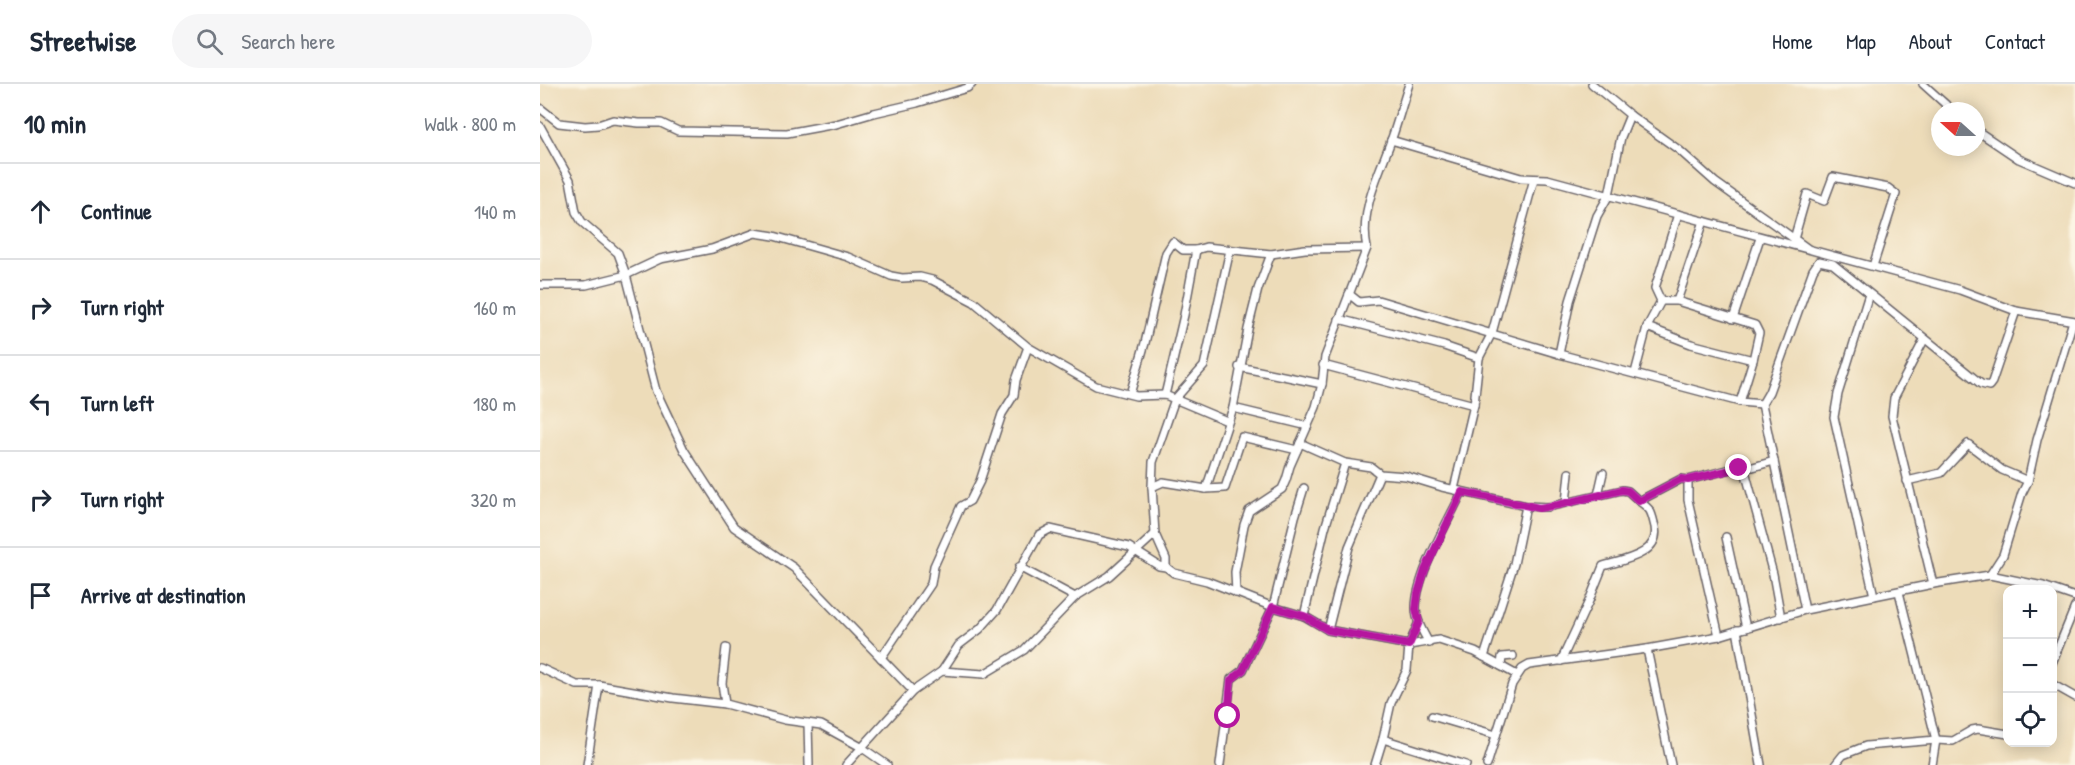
<!DOCTYPE html>
<meta charset="utf-8">
<style>
:root{--surface:#fff;--page:#f6f6f7;--text:#1f2937;--muted:#747a83;--line:#e0e1e3}
body{margin:0;font-family:"Patrick Hand",sans-serif;background:var(--page);color:var(--text)}
.controls{position:absolute;right:18px;bottom:18px;display:grid;overflow:hidden;border-radius:12px;box-shadow:0 3px 15px #0003}
.controls button{width:54px;height:54px;display:grid;place-items:center;padding:0;border:0;border-bottom:2px solid var(--line);background:var(--surface);color:var(--text);font:30px sans-serif}
.compass{position:absolute;left:1391px;top:18px;width:54px;height:54px;border-radius:50%;background:var(--surface);box-shadow:0 3px 15px #0003;rotate:291deg}
.stop{position:absolute;width:18px;height:18px;margin:-14px;border:4px solid #b5179e;border-radius:50%;background:#fff}
.stop.end{background:#b5179e;border-color:#fff;box-shadow:0 2px 6px #0008}
.list{margin:0;padding:0;list-style:none}
h2{display:flex;justify-content:space-between;align-items:center;height:78px;margin:0;padding:0 24px;font-size:26px}
h2 small{font-size:20px;font-weight:400;color:var(--muted)}
.list li{display:grid;grid-template-columns:39px 1fr auto;gap:18px;align-items:center;box-sizing:border-box;height:96px;padding:0 24px;border-top:2px solid var(--line)}
.list b{display:block;font-size:22px;white-space:nowrap}
.list em{font-size:20px;font-style:normal;color:var(--muted)}
.icon{flex:none;width:33px;height:33px;fill:none;stroke:currentColor;stroke-width:2;stroke-linecap:round;stroke-linejoin:round}
.map{position:relative;flex:none;width:1535px;height:681px;overflow:hidden}
header{display:flex;align-items:center;gap:36px;box-sizing:border-box;height:84px;padding:0 30px;background:var(--surface);border-bottom:2px solid var(--line)}
header strong{font-size:28px}
nav{display:flex;gap:33px;margin-inline-start:auto;font-size:21px}
.search{width:420px;height:54px;background:var(--page);display:flex;align-items:center;gap:15px;box-sizing:border-box;padding:0 21px;border-radius:33px;color:var(--muted);font-size:22px}
main{display:flex}
aside{flex:1;background:var(--surface)}
.map>svg:first-child{display:block}
.lines{fill:none;stroke-linecap:round;stroke-linejoin:round}
.street-casing{stroke:#696367;stroke-width:10}
.street{stroke:#fff;stroke-width:7}
.route{stroke:#b5179e;stroke-width:8}
</style>
<header>
<strong>Streetwise</strong>
<div class="search"><svg class="icon" aria-label="search" viewBox="0 0 24 24"><circle cx="10" cy="10" r="6"/><path d="M15 15l6 6"/></svg>Search here</div>
<nav><a>Home</a><a>Map</a><a>About</a><a>Contact</a></nav>
</header>
<main>
<aside>
<h2>10 min<small>Walk · 800 m</small></h2>
<ul class="list">
<li><svg class="icon" aria-label="ahead" viewBox="0 0 24 24"><path d="M12 20V5M6 11l6-6 6 6"/></svg><div><b>Continue</b></div><em>140 m</em></li>
<li><svg class="icon" aria-label="right" viewBox="0 0 24 24"><path d="M7 20v-9h11M14 6l5 5-5 5"/></svg><div><b>Turn right</b></div><em>160 m</em></li>
<li><svg class="icon" aria-label="left" viewBox="0 0 24 24"><path d="M17 20v-9H6M10 6l-5 5 5 5"/></svg><div><b>Turn left</b></div><em>180 m</em></li>
<li><svg class="icon" aria-label="right" viewBox="0 0 24 24"><path d="M7 20v-9h11M14 6l5 5-5 5"/></svg><div><b>Turn right</b></div><em>320 m</em></li>
<li><svg class="icon" aria-label="arrive" viewBox="0 0 24 24"><path d="M6 21V4h12l-3 4 3 4H6"/></svg><div><b>Arrive at destination</b></div></li>
</ul>
</aside>
<div class="map">
<svg width="1535" height="681" viewBox="0 0 1535 681">
<rect width="100%" height="100%" fill="#fcf5e5"/>
<filter id="ink" filterUnits="userSpaceOnUse"><feTurbulence type="fractalNoise" baseFrequency=".0167" numOctaves="2"/><feDisplacementMap in="SourceGraphic" scale="12" xChannelSelector="R" yChannelSelector="G"/><feConvolveMatrix kernelMatrix="1 2 1 2 8 2 1 2 1" color-interpolation-filters="sRGB"/></filter>
<filter id="wash" filterUnits="userSpaceOnUse"><feTurbulence type="fractalNoise" baseFrequency=".008" numOctaves="4" result="noise"/><feDisplacementMap in="SourceGraphic" scale="24" xChannelSelector="R" yChannelSelector="G"/><feGaussianBlur stdDeviation="1.35" result="paint"/><feColorMatrix in="noise" values="0 0 0 0 0 0 0 0 0 0 0 0 0 0 0 0 0 1.4 0 .05"/><feComposite in="paint" operator="in"/></filter>
<g filter="url(#wash)">
<rect width="100%" height="100%" fill="#eddcb9"/>
</g>
<g filter="url(#ink)">
<g class="lines">
<g class="street-casing">
<g id="street">
<path d="M 1052,0 L 1090,31 L 1139,66 L 1175,98 L 1267,164"/>
<path d="M 1383,0 L 1413,27"/>
<path d="M 0,24 L 19,39 L 45,42 L 58,41 L 73,36 L 99,39 L 121,39 L 138,47 L 247,49 L 296,40 L 334,29 L 377,19 L 427,4 L 432,0"/>
<path d="M 0,42 L 30,96 L 36,128 L 42,138 L 78,169 L 86,191 L 116,307 L 144,366 L 194,443 L 254,484 L 373,607 L 306,681"/>
<path d="M 1436,46 L 1479,75 L 1535,99"/>
<path d="M 851,56 L 981,94 L 1007,95 L 1420,206 L 1476,227 L 1535,237"/>
<path d="M 1254,155 L 1267,110 L 1284,117 L 1293,93 L 1348,104 L 1356,110 L 1333,182"/>
<path d="M 0,201 L 46,201 L 86,191 L 120,175 L 172,165 L 215,149 L 234,152 L 308,173 L 351,192 L 362,194 L 380,193 L 392,196 L 434,218 L 488,263 L 556,302 L 596,312 L 625,311 L 687,337"/>
<path d="M 809,210 L 819,218 L 838,216 L 1019,270 L 1200,318 L 1222,320 L 1229,308 L 1273,186 L 1279,177 L 1293,180 L 1441,300 L 1449,302 L 1452,298 L 1476,227"/>
<path d="M 1329,210 L 1298,310 L 1294,333 L 1334,512"/>
<path d="M 1121,217 L 1137,217 L 1215,241 L 1219,249 L 1213,276"/>
<path d="M 1137,217 L 1164,137"/>
<path d="M 799,235 L 904,262 L 939,274"/>
<path d="M 1193,235 L 1220,154"/>
<path d="M 1107,243 L 1151,260 L 1213,276 L 1200,318"/>
<path d="M 1384,256 L 1354,314 L 1352,332 L 1393,500"/>
<path d="M 1019,270 L 1030,217 L 1057,132 L 1069,111 L 1081,53 L 1090,31"/>
<path d="M 783,281 L 934,321"/>
<path d="M 699,283 L 782,300"/>
<path d="M 1095,289 L 1107,243 L 1121,217 L 1115,204 L 1138,130"/>
<path d="M 590,310 L 605,259 L 626,169 L 633,158 L 643,166 L 656,166 L 666,163 L 731,170 L 765,165 L 827,164"/>
<path d="M 625,311 L 644,231 L 656,166"/>
<path d="M 1222,320 L 1265,526"/>
<path d="M 693,324 L 768,342"/>
<path d="M 760,359 L 805,379 L 831,383 L 840,390 L 866,392 L 902,403 L 986,422 L 1008,423 L 1082,406 L 1088,407 L 1099,417"/>
<path d="M 1204,383 L 1233,490 L 1241,534"/>
<path d="M 1367,397 L 1401,389 L 1428,360 L 1462,386 L 1488,397"/>
<path d="M 612,403 L 623,398 L 666,405 L 685,404 L 702,353 L 757,366"/>
<path d="M 666,405 L 693,324 L 708,245 L 718,205 L 731,170"/>
<path d="M 914,405 L 934,321 L 939,274 L 952,249 L 994,95"/>
<path d="M 1058,411 L 1063,389"/>
<path d="M 1026,419 L 1029,389"/>
<path d="M 1186,453 L 1206,544"/>
<path d="M 479,483 L 535,513"/>
<path d="M 626,483 L 626,475 L 615,450 L 612,403 L 613,378 L 635,315 L 664,282 L 690,166"/>
<path d="M 1450,491 L 1463,471 L 1482,409 L 1488,397 L 1497,356 L 1533,237"/>
<path d="M 1359,508 L 1396,656 L 1392,681"/>
<path d="M 696,509 L 695,488 L 704,441 L 709,427 L 742,405 L 746,396 L 750,382 L 776,323 L 782,300 L 785,273 L 827,164 C 819,126 840,88 852,54 C 858,37 863,18 869,0"/>
<path d="M 764,532 L 785,444 L 805,379"/>
<path d="M 788,546 L 809,463 L 840,390"/>
<path d="M 1197,546 L 1221,681"/>
<path d="M 1179,552 L 1148,416 L 1148,396 L 1199,383 L 1213,383 L 1234,377"/>
<path d="M 889,559 C 883,548 876,537 876,524 C 876,491 908,438 922,408"/>
<path d="M 1107,565 L 1131,681"/>
<path d="M 944,573 L 974,480 L 986,422"/>
<path d="M 341,574 L 391,500 L 394,482 L 421,422 L 430,417 L 440,397 L 462,330 L 474,311 L 476,296 L 488,263"/>
<path d="M 1021,577 L 1049,517 L 1063,482 C 1084,476 1124,470 1114,439 C 1111,426 1110,425 1099,417 L 1141,395 L 1148,396"/>
<path d="M 1512,579 L 1535,523"/>
<path d="M 961,582 L 962,573 L 973,572"/>
<path d="M 0,584 L 37,601 L 59,601 L 133,614 L 185,620 L 245,636 L 281,641 L 321,663 L 347,681"/>
<path d="M 402,587 L 419,561 L 440,545 L 457,526 L 499,451 L 510,445 L 589,463 L 619,482 L 626,483 L 634,489 L 667,497 L 733,523 L 764,532 L 788,546 L 869,561 L 899,556 L 935,568 L 977,591"/>
<path d="M 1512,600 L 1535,613"/>
<path d="M 373,607 L 402,587 L 444,590 L 484,566 L 535,513 L 569,492 L 615,450"/>
<path d="M 185,620 L 182,599 L 186,564"/>
<path d="M 892,632 L 956,651"/>
<path d="M 268,639 L 269,681"/>
<path d="M 843,655 L 926,681"/>
<path d="M 47,681 L 59,601"/>
<path d="M 680,681 L 691,595 L 703,586 L 733,523 L 755,433 L 764,404"/>
<path d="M 835,681 L 843,655 L 851,619 L 867,586 L 869,561 L 879,538"/>
<path d="M 947,681 L 972,600 L 982,585 L 989,581 L 1107,565 L 1179,552 L 1265,526 L 1393,500 L 1450,491 L 1503,502 L 1535,513"/>
<path d="M 1295,681 L 1303,671 L 1326,662 L 1396,656 L 1413,657 L 1432,646 L 1438,645 L 1468,650"/>
</g>
</g>
<use href="#street" class="street"/>
</g>
</g>
<g class="lines" filter="url(#ink)">
<path class="route" d="M 688,632 L 691,596 L 703,586 L 733,523 L 764,532 L 788,546 L 869,561 L 879,538 L 876,525 L 878,509 L 885,486 L 922,408 L 999,424 L 1018,421 L 1082,406 L 1088,407 L 1099,417 L 1141,395 L 1148,396 L 1199,384"/>
</g>
</svg>
<div class="controls">
<button>+</button>
<button>−</button>
<button><svg class="icon" aria-label="locate" viewBox="0 0 24 24"><circle cx="12" cy="12" r="6"/><path d="M12 2v4M12 18v4M2 12h4M18 12h4"/></svg></button>
</div>
<svg class="compass" viewBox="-18 -18 36 36"><path d="M0-13l5 13h-10z" fill="#e53935"/><path d="M0 13l5-13h-10z" fill="#747a83"/></svg>
<div class="stop" style="left:688px;top:632px"></div>
<div class="stop end" style="left:1199px;top:384px"></div>
</div>
</main>
